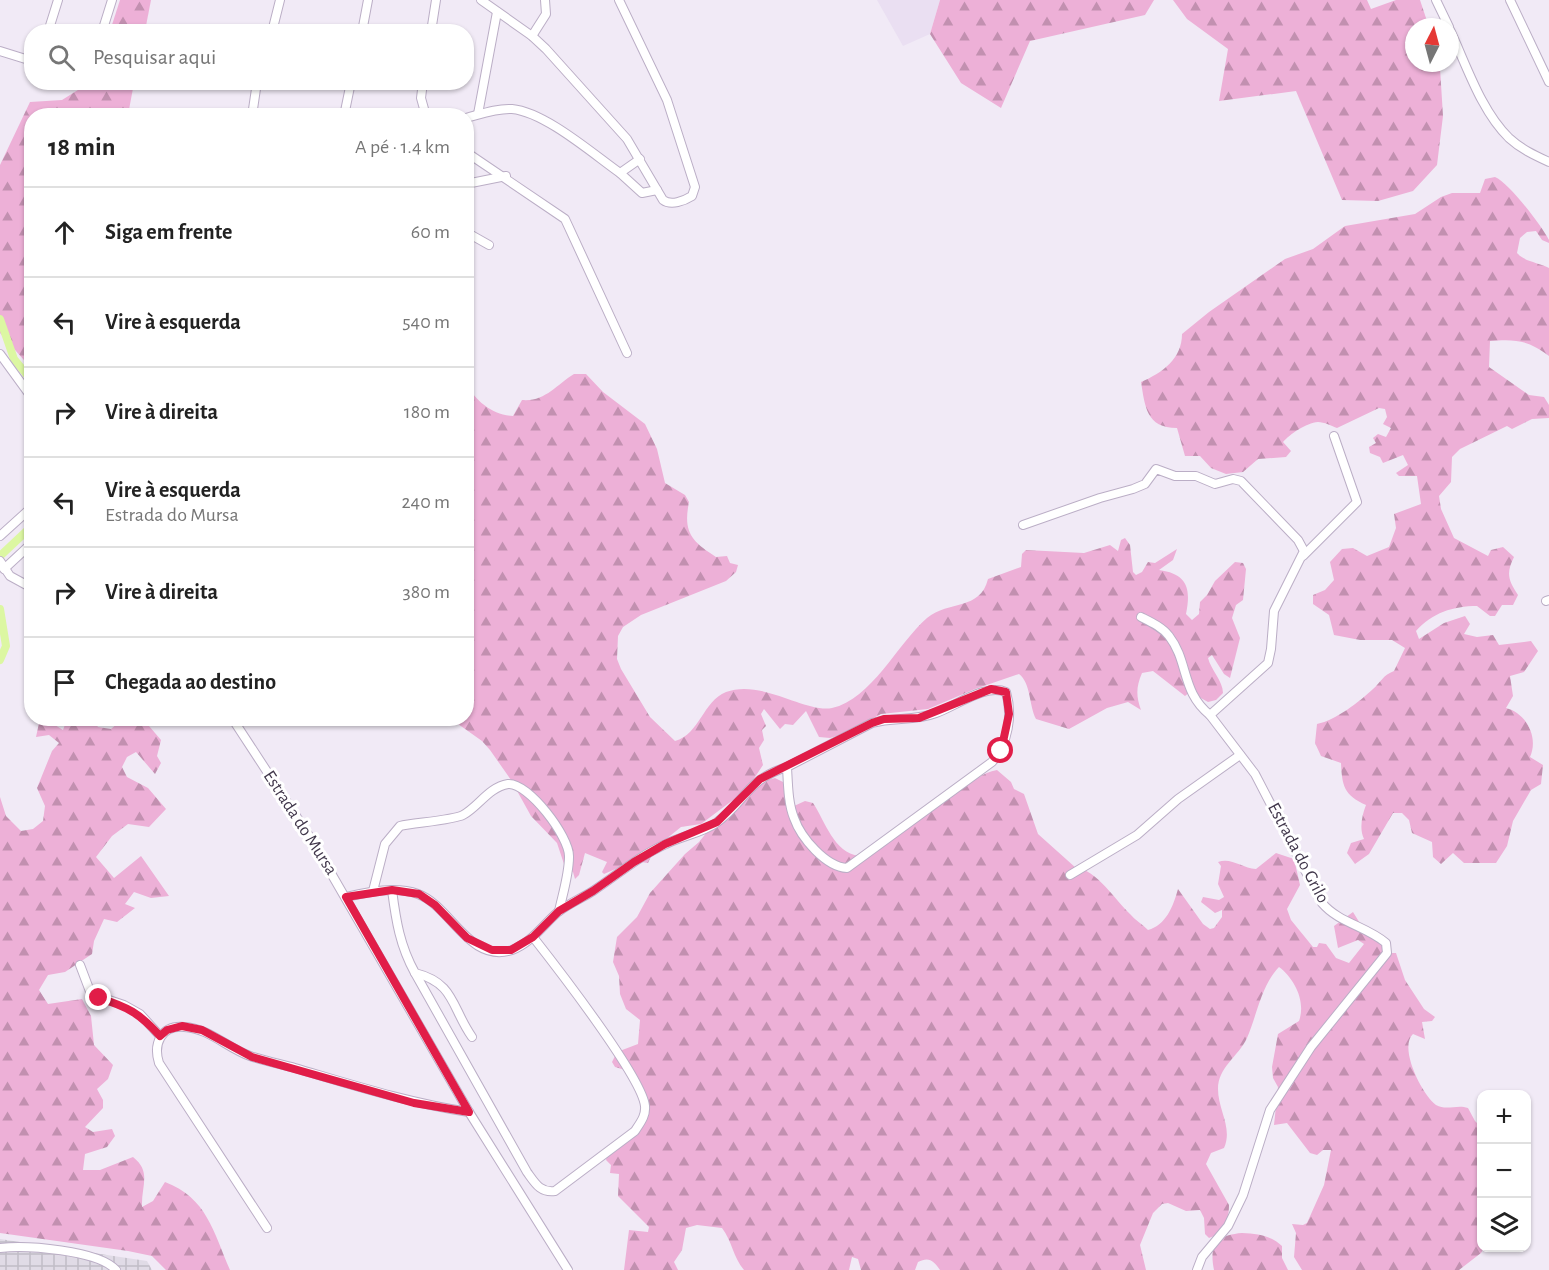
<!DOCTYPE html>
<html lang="pt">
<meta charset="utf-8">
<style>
:root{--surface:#fff;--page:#f2f2f2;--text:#222;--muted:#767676;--line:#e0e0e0}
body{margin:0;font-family:"Alegreya Sans",sans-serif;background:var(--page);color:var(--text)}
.controls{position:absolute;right:18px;bottom:18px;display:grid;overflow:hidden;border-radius:12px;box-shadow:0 2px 4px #0004}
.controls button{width:54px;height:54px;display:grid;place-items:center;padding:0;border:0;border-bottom:2px solid var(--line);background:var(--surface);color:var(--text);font:30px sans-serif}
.compass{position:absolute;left:1405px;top:18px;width:54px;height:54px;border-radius:50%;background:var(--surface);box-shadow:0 2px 4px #0004;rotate:6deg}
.stop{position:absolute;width:18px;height:18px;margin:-14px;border:4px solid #e11d48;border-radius:50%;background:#fff}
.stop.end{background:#e11d48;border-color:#fff;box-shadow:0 2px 6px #0008}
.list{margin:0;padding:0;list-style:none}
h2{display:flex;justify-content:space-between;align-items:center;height:78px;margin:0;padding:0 24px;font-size:26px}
h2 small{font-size:20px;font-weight:400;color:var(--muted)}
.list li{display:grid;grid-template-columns:39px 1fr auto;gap:18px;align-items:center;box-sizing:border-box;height:90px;padding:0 24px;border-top:2px solid var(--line)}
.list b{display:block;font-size:22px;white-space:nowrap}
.list p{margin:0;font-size:20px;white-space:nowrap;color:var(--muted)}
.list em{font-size:20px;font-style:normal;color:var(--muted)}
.icon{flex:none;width:33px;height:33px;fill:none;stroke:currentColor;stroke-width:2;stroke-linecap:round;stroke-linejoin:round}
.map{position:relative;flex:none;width:1549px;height:1270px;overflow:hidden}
.search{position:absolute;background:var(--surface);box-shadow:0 2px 4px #0004;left:24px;top:24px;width:450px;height:66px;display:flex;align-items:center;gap:15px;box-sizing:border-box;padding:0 21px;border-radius:24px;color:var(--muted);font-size:22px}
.panel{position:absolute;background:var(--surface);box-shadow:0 2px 4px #0004;left:24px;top:108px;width:450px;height:618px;border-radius:24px}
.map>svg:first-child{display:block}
.residential{fill:#eadff2}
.industrial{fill:url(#industrial-grid)}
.forest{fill:url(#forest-firs)}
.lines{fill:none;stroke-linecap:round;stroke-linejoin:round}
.canal{stroke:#dcf7a2;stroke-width:8}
.minor-casing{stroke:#bbaec6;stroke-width:10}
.minor{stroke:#fff;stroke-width:8}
.route{stroke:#e11d48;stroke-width:8}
.labels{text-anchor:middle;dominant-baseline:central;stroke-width:6;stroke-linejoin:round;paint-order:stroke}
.street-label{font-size:18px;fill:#41374b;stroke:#fff}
</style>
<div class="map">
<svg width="1549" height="1270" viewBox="0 0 1549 1270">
<defs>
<pattern id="industrial-grid" width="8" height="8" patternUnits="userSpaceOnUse" patternTransform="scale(1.5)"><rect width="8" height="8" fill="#e0dbe6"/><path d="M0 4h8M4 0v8" fill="none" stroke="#c1bdc7"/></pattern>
<pattern id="forest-firs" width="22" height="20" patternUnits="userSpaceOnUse" patternTransform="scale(1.5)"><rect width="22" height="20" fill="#edb0d7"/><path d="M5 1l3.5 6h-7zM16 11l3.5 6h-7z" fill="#c290b0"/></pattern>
</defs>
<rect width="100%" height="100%" fill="#f1eaf6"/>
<path class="residential" d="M 877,0 L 940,0 L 930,34 L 903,46 Z"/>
<path class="industrial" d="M 0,1239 L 147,1261 L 152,1270 L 0,1270 Z"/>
<g class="forest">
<path d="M 120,0 L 151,0 L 145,31 L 110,31 Z"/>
<path d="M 940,0 L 1154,0 L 1145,15 L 1030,41 L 1001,108 L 961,83 L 930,34 Z"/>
<path d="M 1173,0 L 1367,0 L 1371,9 L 1396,0 L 1420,0 L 1429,27 L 1414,27 L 1414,63 L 1439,63 L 1440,68 L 1443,116 L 1437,165 L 1413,191 L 1378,201 L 1342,200 L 1296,91 L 1219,101 L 1228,49 L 1187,19 Z"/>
<path d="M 89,83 L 134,83 L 128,115 L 32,116 L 31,368 L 0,333 L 0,165 L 30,102 L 62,100 Z"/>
<path d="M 1495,177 C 1509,183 1542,226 1549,240 L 1549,243 L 1542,240 L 1536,231 L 1527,232 L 1520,238 L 1517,253 C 1525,262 1538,262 1549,268 L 1549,356 C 1528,340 1515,339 1490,341 L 1489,367 L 1529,395 L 1544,397 L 1549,405 L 1549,418 L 1532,419 L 1512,429 L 1507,426 L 1460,449 L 1452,457 L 1451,482 L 1439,496 L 1441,509 L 1454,538 L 1488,556 L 1491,550 L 1503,547 L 1514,557 C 1506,573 1508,580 1518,595 L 1513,605 L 1502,605 L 1495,616 L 1490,616 L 1477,606 C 1453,606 1432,613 1416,631 L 1419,639 L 1444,623 L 1465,616 L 1470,624 L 1464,634 L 1477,637 L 1493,635 L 1499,645 L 1531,641 L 1538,651 L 1524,672 L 1510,676 L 1513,696 L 1506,708 C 1526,713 1539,737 1530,757 L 1543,765 L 1541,784 L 1531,790 L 1513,821 L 1507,846 L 1496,863 L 1464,863 L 1453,853 L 1441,864 L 1433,857 L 1432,842 L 1412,833 L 1409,820 L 1402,813 L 1393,813 L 1369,854 L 1355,864 L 1347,853 L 1351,843 L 1364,839 C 1359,829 1362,815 1366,805 C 1344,795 1342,786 1341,763 L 1321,756 L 1315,743 L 1317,724 C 1336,720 1359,702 1373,689 C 1381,682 1383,675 1394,671 L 1405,648 L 1392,640 L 1360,640 L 1334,635 L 1329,615 L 1313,604 L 1313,595 L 1325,590 L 1334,580 L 1330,562 L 1342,549 L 1353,548 L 1367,556 L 1389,547 L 1396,528 L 1394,514 L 1421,504 L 1417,476 L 1399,476 L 1396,473 L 1408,465 L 1403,455 L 1383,463 L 1380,457 L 1370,453 L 1369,447 L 1376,443 L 1373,438 L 1378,434 L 1386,437 L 1391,428 L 1383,424 L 1387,417 L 1385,409 L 1379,408 L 1337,428 C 1332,426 1324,422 1318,422 C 1306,423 1290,434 1283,442 L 1291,451 L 1286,457 L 1258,459 L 1243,472 L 1226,474 L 1211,468 L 1200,456 L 1185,456 L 1177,428 C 1146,428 1145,406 1141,382 C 1162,373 1182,359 1182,334 L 1209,312 L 1285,259 L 1313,249 L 1345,226 L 1415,214 L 1441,197 L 1452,193 L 1480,193 L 1485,179 Z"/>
<path d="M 574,374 L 586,374 L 603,392 L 645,424 L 657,449 L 665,483 L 685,495 L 689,502 C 683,532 691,541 716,557 L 727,556 L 730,563 L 738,565 L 736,572 L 726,581 L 641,615 L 623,627 L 618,636 L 617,659 L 621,669 L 650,717 L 675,741 C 700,734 703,701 726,692 C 762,679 805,713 832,708 C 871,700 898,643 927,618 C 949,600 980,611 988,579 L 1021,567 L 1022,554 L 1026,550 L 1084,553 L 1110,545 L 1118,551 L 1121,540 L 1125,538 L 1130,545 L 1133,572 L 1136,575 L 1142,572 L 1148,562 L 1155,563 L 1177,549 L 1173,560 L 1159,570 C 1188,574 1191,589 1186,614 L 1192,620 L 1199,614 L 1200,602 L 1207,595 L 1215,581 L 1235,562 L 1243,563 L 1246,569 L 1243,600 L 1236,605 L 1232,618 L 1240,638 L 1230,678 L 1224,674 L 1212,655 L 1208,658 C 1211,670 1223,681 1223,693 L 1216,700 L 1208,702 L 1190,692 L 1185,696 L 1153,671 L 1142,673 C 1136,687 1136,696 1141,710 L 1128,702 L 1107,708 L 1069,729 L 1036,719 C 1029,706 1031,683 1019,674 L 975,689 L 928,709 L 881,714 L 843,734 L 830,738 L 819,737 L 806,711 L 793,725 L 785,724 L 780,729 L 764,709 L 761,714 L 766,726 L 762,730 L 764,740 L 759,748 L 763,765 L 749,786 L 775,778 L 785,783 L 794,806 L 805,801 L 813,803 C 825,821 834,853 859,856 L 957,789 C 971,784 983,772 997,770 L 1011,782 L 1014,789 L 1024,794 L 1038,834 L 1076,868 C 1096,869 1116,901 1130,914 C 1135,920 1142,924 1148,930 C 1166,925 1173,907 1178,889 L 1203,924 L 1210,929 L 1214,928 L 1222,917 L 1222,910 L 1215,913 L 1201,902 L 1203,897 L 1219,900 L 1224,897 L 1218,884 L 1221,866 L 1218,862 C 1231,857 1242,868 1256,869 L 1276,853 L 1294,859 L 1300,885 L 1287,909 L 1291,920 L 1313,947 L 1317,947 L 1319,943 L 1326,944 L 1336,958 L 1349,963 L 1364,944 L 1358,940 L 1338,948 L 1334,926 L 1353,912 L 1361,925 L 1392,953 L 1396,953 L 1405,980 L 1424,1009 L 1435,1017 L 1432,1021 L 1422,1022 L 1425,1039 L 1413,1034 C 1398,1048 1423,1096 1436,1105 C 1447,1111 1457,1104 1468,1108 L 1475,1121 L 1481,1127 L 1482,1248 L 1484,1248 L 1481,1253 L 1459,1270 L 1302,1270 L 1294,1257 L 1296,1233 L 1292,1224 L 1303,1225 L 1307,1223 L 1324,1185 L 1331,1150 L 1323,1150 L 1317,1155 L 1310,1153 L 1287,1123 L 1274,1125 L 1278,1087 L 1273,1078 L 1272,1067 L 1278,1034 L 1299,1021 C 1306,1002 1295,979 1279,967 C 1261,986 1257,1015 1247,1038 C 1238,1057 1218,1067 1218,1089 C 1218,1110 1233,1128 1224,1148 L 1211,1153 L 1206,1164 L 1229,1205 C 1229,1219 1224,1234 1209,1238 L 1205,1234 L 1204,1218 L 1200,1210 L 1186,1211 L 1168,1203 L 1162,1204 L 1153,1213 L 1140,1245 L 1146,1270 L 940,1270 C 934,1261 929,1256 918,1262 L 915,1270 L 861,1270 L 858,1259 L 852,1257 L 849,1270 L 744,1270 C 733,1257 732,1241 722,1228 L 697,1225 L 686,1228 L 682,1250 L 674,1262 L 678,1270 L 624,1270 L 629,1230 L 648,1232 L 649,1227 L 618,1196 L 619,1174 L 610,1173 L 611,1165 L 606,1160 C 613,1137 638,1130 646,1106 L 625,1070 L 615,1067 L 612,1062 L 617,1052 L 638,1044 L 640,1020 L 626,1009 L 620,994 L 619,976 L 613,962 L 617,937 L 637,917 L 650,893 L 685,854 L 699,842 L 733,800 L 701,824 L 681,827 L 655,848 L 648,863 L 634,861 L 604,874 L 602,872 L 607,862 L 585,853 L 579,875 L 575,879 L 573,872 L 565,867 L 557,843 L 531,816 L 511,780 L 490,750 L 482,741 L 451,719 L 466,718 L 467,384 C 475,401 493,415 513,416 L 522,400 C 545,402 556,385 574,374 Z"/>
<path d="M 67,719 L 93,719 L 98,727 L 111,729 L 118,723 L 117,719 L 143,719 L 161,740 L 157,756 L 161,763 L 155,774 L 136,752 L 127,757 L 122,767 L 127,777 L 148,788 L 166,809 L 149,827 L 128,824 L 112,836 L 96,857 L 114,878 L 141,856 L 169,896 L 151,898 L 134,892 L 125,904 L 135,908 L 117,922 L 104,919 L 94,941 L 92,954 L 65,972 L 48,975 L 39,990 L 48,1004 L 82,999 L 91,1016 L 94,1045 L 113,1065 L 108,1079 L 97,1089 L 103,1100 L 103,1108 L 85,1127 L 93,1132 L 112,1129 L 115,1136 L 107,1147 L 85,1154 L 83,1170 L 100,1170 L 133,1157 C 152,1172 141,1186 142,1207 L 153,1201 L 165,1182 C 207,1198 213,1231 230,1270 L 166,1270 L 152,1256 L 128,1251 L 0,1233 L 0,797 L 6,816 L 21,831 L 33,829 L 43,821 L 45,806 L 37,788 L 52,751 L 59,743 L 49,735 L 36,737 L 39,723 L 55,725 L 63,730 Z"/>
<path d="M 1242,1233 C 1258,1234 1270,1235 1282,1246 L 1282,1258 L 1288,1270 L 1214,1270 C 1209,1246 1216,1235 1242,1233 Z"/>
</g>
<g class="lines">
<g class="canal">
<path d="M 0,319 L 14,359 L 32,381"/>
<path d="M 0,556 L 32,526"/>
<path d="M 0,609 L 6,646 L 0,660"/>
</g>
<g class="minor-casing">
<g id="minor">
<path d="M 481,0 L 532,36 L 546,49 L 627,139 L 663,200 C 671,206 684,201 692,196 L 695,187 L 667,100 L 619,0"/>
<path d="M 1436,0 L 1449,27"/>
<path d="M 1510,0 L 1549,82"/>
<path d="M 1450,30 C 1466,64 1481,111 1509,138 C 1521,149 1534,155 1549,162"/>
<path d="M 48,32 L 58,0"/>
<path d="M 102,32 L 112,0"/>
<path d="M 272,32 L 280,0"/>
<path d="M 362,32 L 368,0"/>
<path d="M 431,32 L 436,0"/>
<path d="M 532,36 L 546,14 L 545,0"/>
<path d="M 0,51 L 32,61"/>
<path d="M 423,82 L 421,98 L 426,116"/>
<path d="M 478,114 L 497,12"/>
<path d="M 252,116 L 257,82"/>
<path d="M 344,116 L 351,82"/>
<path d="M 466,118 C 481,114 497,108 512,109 C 545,112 593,154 620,173 L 640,159"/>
<path d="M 466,152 L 565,219 L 627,353"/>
<path d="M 620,173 L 642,193 L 657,190"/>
<path d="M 466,184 L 506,176"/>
<path d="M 466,232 L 489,245"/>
<path d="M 0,354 L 32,398"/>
<path d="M 1023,525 L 1100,498 L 1133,489 L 1145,484 L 1156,469 L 1175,476 L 1196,476 L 1215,484 L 1233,479 L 1241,481 L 1298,540 L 1304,551 L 1274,611 L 1271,649 L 1268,663 L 1210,715 L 1255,774 L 1322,903 C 1339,923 1366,926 1386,943 L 1387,953 L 1311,1047 L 1270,1110 L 1243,1195 L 1228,1226 L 1202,1257 L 1197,1270"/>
<path d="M 0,536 L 32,507"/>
<path d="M 1303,556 L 1357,502 L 1334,436"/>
<path d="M 0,561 L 10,576 L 32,588"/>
<path d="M 4,569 L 32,543"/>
<path d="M 1546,601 L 1549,600"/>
<path d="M 1141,617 C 1151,622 1162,627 1169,636 C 1189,662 1181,692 1210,715"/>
<path d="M 232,718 L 313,842 L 469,1112 L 568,1270"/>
<path d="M 1070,875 L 1137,835 L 1178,799 L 1240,755"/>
<path d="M 392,890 C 396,921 400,946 415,973 C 455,983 451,1007 472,1037"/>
<path d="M 373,891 L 385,844 L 400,826 C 413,823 454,820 463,815 C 478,807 489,787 508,784 C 528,782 570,837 569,857 C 569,874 563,893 559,911"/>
<path d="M 346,897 C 369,892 395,886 418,894 C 451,906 469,964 512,950 C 531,943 543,925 558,912 C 568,904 582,898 593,891 C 617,875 639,856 666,844 C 682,836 702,833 716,823 C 745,802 747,779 787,767 L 872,723 C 893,717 915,721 936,713 C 956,706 986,683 1006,692 C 1013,715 1008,744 992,762 L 847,868 C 826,867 801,838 794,818 C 788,803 788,784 787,767"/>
<path d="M 80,965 L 91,994 L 124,1005 L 140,1014 L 160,1036"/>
<path d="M 415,973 L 527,1172 C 535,1183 540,1193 555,1191 L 635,1131 C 640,1123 646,1116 645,1106 C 642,1077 555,965 533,937"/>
<path d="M 267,1228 L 159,1063 C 153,1044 161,1025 184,1027 C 209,1028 227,1048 250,1056 C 265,1061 280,1064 295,1068 C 353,1085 409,1103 469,1112"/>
<path d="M 0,1248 C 26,1245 98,1250 116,1270"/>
</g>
</g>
<use href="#minor" class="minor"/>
</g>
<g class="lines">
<path class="route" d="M 99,998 C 128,1007 139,1013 160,1036 L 167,1030 L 182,1026 L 202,1030 L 252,1057 L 414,1103 L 469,1112 L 346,897 L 392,890 L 419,894 L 435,905 L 467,938 L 492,950 L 511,950 L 533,937 L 559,911 L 593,891 L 634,862 L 665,844 L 717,822 L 760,779 L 872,723 L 884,719 L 919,718 L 991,689 L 1006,692 L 1009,714 L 1001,751"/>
</g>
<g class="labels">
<g class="street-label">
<text transform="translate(300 823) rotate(57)">Estrada do Mursa</text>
<text transform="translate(1298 853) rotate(62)">Estrada do Grilo</text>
</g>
</g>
</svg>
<div class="controls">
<button>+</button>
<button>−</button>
<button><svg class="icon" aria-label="layers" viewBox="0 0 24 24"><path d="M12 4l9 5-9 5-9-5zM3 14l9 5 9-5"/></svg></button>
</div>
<svg class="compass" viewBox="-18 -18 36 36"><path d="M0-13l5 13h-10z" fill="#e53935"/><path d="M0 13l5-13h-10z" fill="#767676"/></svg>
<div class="stop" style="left:1001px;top:751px"></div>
<div class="stop end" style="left:99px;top:998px"></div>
<div class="search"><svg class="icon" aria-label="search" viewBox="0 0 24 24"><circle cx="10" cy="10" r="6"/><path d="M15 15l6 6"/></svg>Pesquisar aqui</div>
<section class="panel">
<h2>18 min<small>A pé · 1.4 km</small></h2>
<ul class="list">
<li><svg class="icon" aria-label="ahead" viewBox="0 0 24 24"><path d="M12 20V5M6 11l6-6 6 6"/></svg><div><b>Siga em frente</b></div><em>60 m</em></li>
<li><svg class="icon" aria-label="left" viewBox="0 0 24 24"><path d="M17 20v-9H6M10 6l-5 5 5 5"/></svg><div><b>Vire à esquerda</b></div><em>540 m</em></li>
<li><svg class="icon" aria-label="right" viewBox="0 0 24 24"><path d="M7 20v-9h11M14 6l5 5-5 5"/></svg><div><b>Vire à direita</b></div><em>180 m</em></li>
<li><svg class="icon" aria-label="left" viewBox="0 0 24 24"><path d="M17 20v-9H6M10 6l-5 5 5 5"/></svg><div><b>Vire à esquerda</b><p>Estrada do Mursa</p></div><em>240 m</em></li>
<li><svg class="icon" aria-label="right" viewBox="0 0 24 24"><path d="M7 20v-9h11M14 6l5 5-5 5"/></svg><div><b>Vire à direita</b></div><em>380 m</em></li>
<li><svg class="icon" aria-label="arrive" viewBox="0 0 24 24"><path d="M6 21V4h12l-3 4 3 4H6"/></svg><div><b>Chegada ao destino</b></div></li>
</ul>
</section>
</div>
